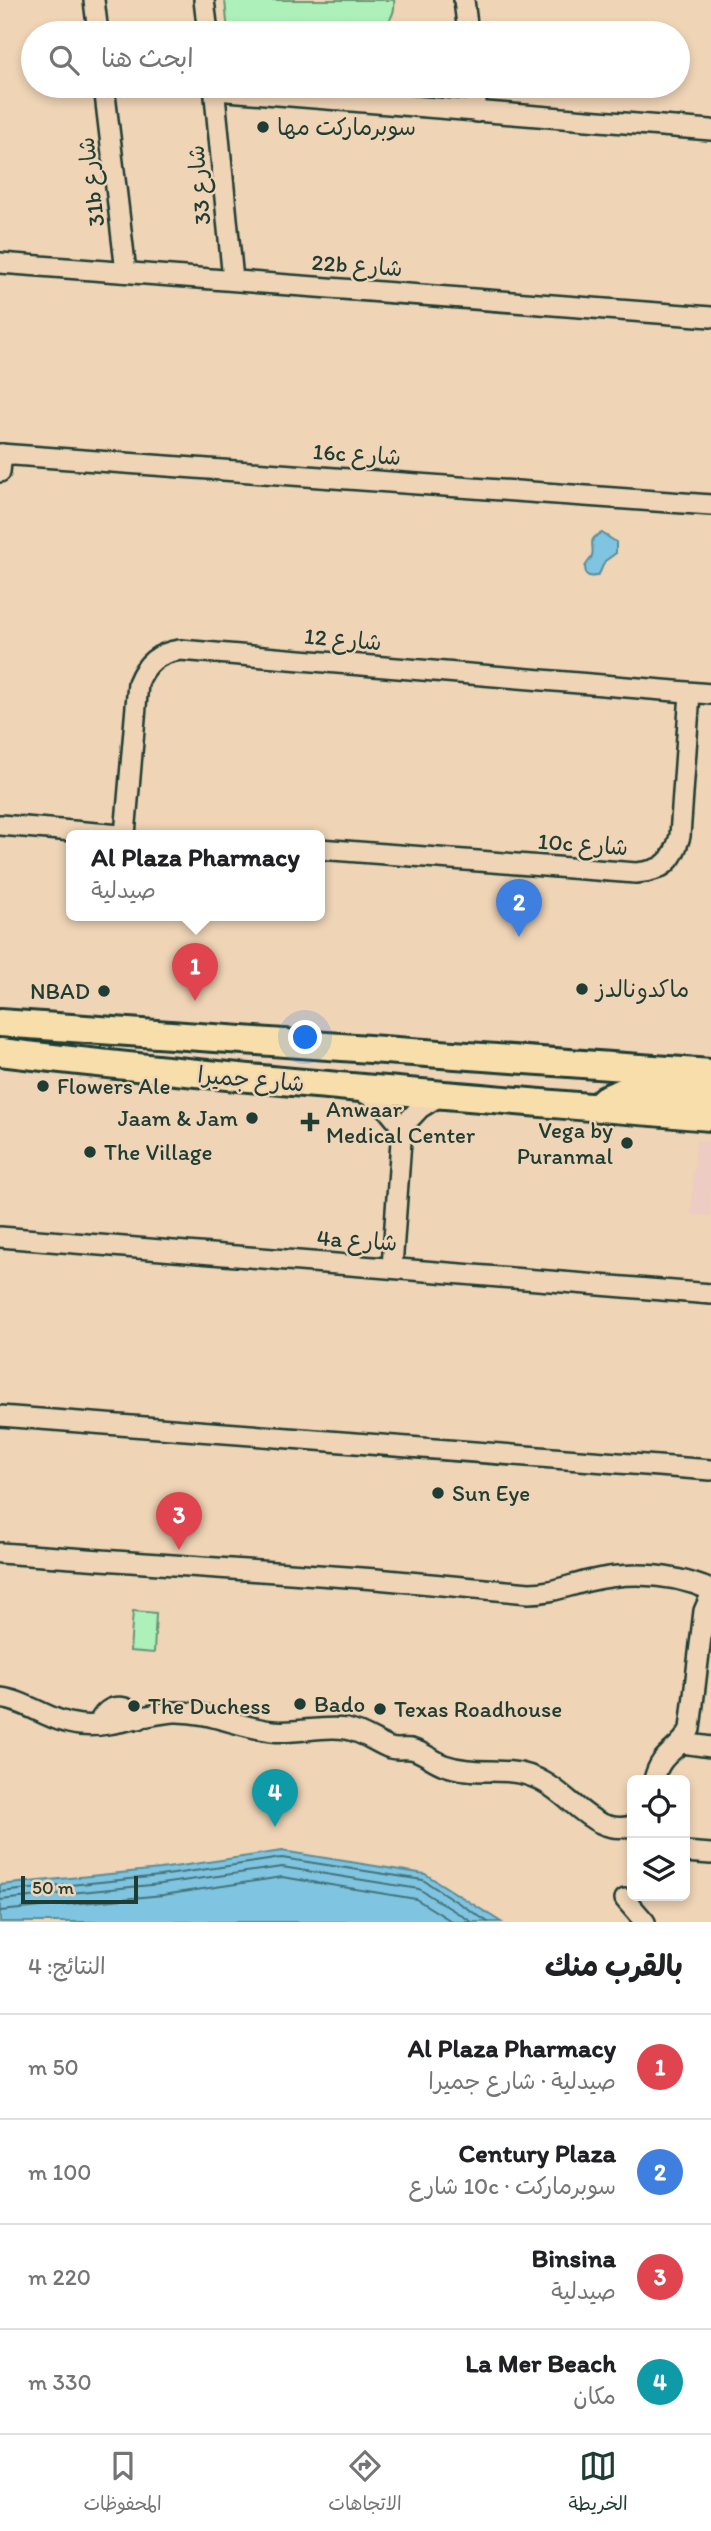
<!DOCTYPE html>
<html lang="ar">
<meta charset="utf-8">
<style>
:root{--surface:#fff;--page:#f2f2f2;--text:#202124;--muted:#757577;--line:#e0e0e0;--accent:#1f3d34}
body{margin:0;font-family:Itim,"Playpen Sans Arabic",sans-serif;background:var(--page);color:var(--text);direction:rtl}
.controls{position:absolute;right:21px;bottom:21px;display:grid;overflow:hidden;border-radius:10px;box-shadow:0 4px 10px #0003}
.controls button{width:63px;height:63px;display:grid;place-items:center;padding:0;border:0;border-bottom:2px solid var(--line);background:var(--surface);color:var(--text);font:35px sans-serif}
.scale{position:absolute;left:21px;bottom:18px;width:117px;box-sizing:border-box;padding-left:7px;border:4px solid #1f3d34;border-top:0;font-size:19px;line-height:24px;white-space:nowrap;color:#1f3d34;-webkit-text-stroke:5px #efd4b6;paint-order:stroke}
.you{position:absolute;left:306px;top:1038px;width:24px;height:24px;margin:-18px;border:5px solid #fff;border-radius:50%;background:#1a73e8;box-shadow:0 0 0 10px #1a73e833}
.badge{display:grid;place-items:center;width:46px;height:46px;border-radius:50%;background:var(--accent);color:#fff;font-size:23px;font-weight:700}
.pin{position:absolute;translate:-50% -58px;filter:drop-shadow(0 2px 4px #0008)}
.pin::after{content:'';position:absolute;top:37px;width:24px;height:21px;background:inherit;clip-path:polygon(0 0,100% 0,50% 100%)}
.popup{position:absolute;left:66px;top:830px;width:259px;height:91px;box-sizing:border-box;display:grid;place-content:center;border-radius:10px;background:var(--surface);filter:drop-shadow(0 2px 5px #0005);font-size:23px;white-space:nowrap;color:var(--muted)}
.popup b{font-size:26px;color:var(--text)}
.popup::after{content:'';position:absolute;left:50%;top:100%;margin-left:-14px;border:14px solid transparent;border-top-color:var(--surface)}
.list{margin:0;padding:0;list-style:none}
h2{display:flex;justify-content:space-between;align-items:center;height:91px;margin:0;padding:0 28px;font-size:30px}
h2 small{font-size:23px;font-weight:400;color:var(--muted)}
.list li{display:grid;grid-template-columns:46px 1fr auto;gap:21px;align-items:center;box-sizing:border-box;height:105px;padding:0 28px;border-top:2px solid var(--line)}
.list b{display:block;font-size:26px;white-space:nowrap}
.list p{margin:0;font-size:23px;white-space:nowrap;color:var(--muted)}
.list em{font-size:23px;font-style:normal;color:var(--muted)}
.icon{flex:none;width:38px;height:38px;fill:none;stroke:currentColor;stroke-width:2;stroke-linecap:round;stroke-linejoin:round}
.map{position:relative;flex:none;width:711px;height:1922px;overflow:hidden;direction:ltr}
.search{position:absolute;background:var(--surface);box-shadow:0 4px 10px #0003;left:21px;right:21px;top:21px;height:77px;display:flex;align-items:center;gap:18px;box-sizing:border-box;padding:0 24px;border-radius:38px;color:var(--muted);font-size:26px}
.sheet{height:511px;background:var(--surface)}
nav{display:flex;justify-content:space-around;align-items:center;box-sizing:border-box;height:98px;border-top:2px solid var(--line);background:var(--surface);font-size:19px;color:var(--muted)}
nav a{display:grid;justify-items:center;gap:4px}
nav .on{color:var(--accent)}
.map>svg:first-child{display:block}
.built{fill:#ecccc3}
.green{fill:#adf0b9;stroke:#669676;stroke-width:2}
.water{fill:#7fc4e0;stroke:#598e9b;stroke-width:2}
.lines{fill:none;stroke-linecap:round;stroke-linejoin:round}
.shore{stroke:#457379;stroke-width:2}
.minor-casing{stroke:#1f3d34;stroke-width:24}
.major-casing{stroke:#1f3d34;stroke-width:32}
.minor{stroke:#efd4b6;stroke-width:19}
.major{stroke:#f8deab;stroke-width:26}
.poi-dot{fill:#1f3d34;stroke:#efd4b6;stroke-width:2.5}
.labels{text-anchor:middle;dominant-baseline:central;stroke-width:5;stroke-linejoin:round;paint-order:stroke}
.poi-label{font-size:23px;fill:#1f3d34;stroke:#efd4b6;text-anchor:start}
.street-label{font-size:23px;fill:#1f3d34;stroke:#efd4b6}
</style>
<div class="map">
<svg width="711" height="1922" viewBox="0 0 711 1922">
<rect width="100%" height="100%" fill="#efd4b6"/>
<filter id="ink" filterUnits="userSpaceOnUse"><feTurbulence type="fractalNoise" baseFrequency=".0143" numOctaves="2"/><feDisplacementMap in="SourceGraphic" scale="14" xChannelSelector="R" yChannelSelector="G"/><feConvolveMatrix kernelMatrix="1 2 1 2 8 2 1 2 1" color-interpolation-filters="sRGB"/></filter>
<g filter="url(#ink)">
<path class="built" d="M 696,1141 L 711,1142 L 711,1216 L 691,1214 Z"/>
<g class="green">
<path d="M 225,0 L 394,0 C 396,14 388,25 376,33 L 228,33 Z"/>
<path d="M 133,1611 L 156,1613 L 154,1653 L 130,1651 Z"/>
</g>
<g class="water">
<path d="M 602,533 L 616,542 L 616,553 L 605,561 C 600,568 602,579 589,576 L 586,574 L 585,567 C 586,564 589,561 591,558 C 597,546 584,541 602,533 Z"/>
<path d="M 282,1851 L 425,1874 L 501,1922 L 0,1922 L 0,1885 L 160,1869 Z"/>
</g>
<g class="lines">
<g class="shore">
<path d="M 0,1892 L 160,1876 L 282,1858 L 423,1880 L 488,1922"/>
<path d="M 0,1900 L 161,1884 L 282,1867 L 419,1889 L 472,1922"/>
<path d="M 0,1911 L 163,1895 L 282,1877 L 416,1899 L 453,1922"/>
</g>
<g class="minor-casing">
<g id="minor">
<path d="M 94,0 L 98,33"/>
<path d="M 204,0 L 208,33"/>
<path d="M 464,0 L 468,33"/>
<path d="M 104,86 L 126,272"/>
<path d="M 214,86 L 233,280"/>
<path d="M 474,86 L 477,112"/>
<path d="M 215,90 L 711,130"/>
<path d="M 0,263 L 711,317"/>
<path d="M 0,454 L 711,505"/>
<path d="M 0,472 L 2,454"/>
<path d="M 0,825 L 121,835"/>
<path d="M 125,835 L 138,683 C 146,663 158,653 180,650 L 711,694"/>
<path d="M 319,849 L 636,873 C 663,871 673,862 680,836 L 690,693"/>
<path d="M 361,1091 L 382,1103 L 402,1127"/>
<path d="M 402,1127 L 420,1108 L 441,1095"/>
<path d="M 0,1237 L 711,1294"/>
<path d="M 392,1267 L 402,1127"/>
<path d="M 0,1416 L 711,1470"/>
<path d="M 0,1553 L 376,1579 L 529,1593 C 551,1593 567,1586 588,1581 C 630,1571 671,1573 711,1590"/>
<path d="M 0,1698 C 28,1701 50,1722 80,1725 C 113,1728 142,1714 174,1712 C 209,1711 238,1727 272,1731 C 297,1734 321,1725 346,1729 C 363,1732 375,1742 390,1748 C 397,1750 404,1748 411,1749 C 422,1751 433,1761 444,1765 C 467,1773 489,1770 512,1772 C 566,1776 584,1838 632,1826"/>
<path d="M 98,1725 C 106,1704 125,1701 139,1719"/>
<path d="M 682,1743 L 711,1747"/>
<path d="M 654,1780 C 661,1750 680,1752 690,1729 L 704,1611 L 711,1595"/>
<path d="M 685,1852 L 711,1854"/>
<path d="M 625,1899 L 645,1922"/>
</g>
</g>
<g class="major-casing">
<g id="major">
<path d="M 0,1023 L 711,1073"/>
<path d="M 0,1052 C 237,1080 474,1097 711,1117"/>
<path d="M 597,1107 L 605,1099 L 625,1091 L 711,1097"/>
</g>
</g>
<use href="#minor" class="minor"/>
<use href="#major" class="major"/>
</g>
</g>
<g class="poi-dot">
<circle cx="263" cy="127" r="7"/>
<circle cx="582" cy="989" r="7"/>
<circle cx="104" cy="991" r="7"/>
<circle cx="43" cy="1086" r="7"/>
<circle cx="252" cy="1118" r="7"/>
<path d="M306.5 1111.5h7v7h7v7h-7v7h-7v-7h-7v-7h7z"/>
<circle cx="627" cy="1143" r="7"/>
<circle cx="90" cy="1152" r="7"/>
<circle cx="438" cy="1493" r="7"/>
<circle cx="300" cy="1704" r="7"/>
<circle cx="134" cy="1706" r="7"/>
<circle cx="380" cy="1709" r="7"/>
</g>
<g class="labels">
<g class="poi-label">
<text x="277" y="127">سوبرماركت مها</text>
<text x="596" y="989">ماكدونالدز</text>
<text x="90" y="991" text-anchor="end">NBAD</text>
<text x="57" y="1086">Flowers Ale</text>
<text x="326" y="1109">Anwaar<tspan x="326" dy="26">Medical Center</tspan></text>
<text x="238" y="1118" text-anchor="end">Jaam &amp; Jam</text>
<text x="613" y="1130" text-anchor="end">Vega by<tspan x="613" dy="26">Puranmal</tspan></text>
<text x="104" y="1152">The Village</text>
<text x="452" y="1493">Sun Eye</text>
<text x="314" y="1704">Bado</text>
<text x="148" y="1706">The Duchess</text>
<text x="394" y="1709">Texas Roadhouse</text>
</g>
<g class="street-label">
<text transform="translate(91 182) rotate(-97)">31b شارع</text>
<text transform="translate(199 185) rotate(-95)">شارع 33</text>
<text transform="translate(357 265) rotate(4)">22b شارع</text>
<text transform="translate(357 454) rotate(4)">16c شارع</text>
<text transform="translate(343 639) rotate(5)">شارع 12</text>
<text transform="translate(583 844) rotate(4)">10c شارع</text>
<text transform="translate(251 1079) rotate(5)">شارع جميرا</text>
<text transform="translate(357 1240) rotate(4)">4a شارع</text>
</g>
</g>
</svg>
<div class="controls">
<button><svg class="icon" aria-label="locate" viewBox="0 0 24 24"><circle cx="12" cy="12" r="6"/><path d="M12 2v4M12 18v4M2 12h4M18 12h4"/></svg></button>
<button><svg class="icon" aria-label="layers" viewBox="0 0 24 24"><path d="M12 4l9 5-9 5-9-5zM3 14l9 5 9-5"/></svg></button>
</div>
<div class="scale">50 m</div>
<div class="you"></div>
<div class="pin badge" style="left:195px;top:1001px;background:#e0444e">1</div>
<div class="popup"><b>Al Plaza Pharmacy</b>صيدلية</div>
<div class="pin badge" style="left:519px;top:937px;background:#3f7fe0">2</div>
<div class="pin badge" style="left:179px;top:1550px;background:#e0444e">3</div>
<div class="pin badge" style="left:275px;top:1827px;background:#0f9aa8">4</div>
<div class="search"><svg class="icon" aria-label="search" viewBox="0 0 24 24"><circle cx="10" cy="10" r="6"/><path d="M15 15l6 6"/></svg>ابحث هنا</div>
</div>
<section class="sheet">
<h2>بالقرب منك<small>النتائج: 4</small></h2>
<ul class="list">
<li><span class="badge" style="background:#e0444e">1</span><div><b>Al Plaza Pharmacy</b><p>صيدلية · شارع جميرا</p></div><em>50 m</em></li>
<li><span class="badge" style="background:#3f7fe0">2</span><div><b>Century Plaza</b><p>سوبرماركت · 10c شارع</p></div><em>100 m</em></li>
<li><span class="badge" style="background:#e0444e">3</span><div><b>Binsina</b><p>صيدلية</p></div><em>220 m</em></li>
<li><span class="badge" style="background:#0f9aa8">4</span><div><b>La Mer Beach</b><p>مكان</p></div><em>330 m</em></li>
</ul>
</section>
<nav>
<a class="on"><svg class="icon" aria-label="map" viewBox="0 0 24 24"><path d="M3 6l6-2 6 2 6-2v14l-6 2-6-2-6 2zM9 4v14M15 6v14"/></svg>الخريطة</a>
<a><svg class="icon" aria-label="directions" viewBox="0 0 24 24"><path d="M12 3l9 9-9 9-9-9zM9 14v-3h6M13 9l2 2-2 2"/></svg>الاتجاهات</a>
<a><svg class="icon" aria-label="saved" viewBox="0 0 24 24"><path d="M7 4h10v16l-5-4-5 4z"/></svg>المحفوظات</a>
</nav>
